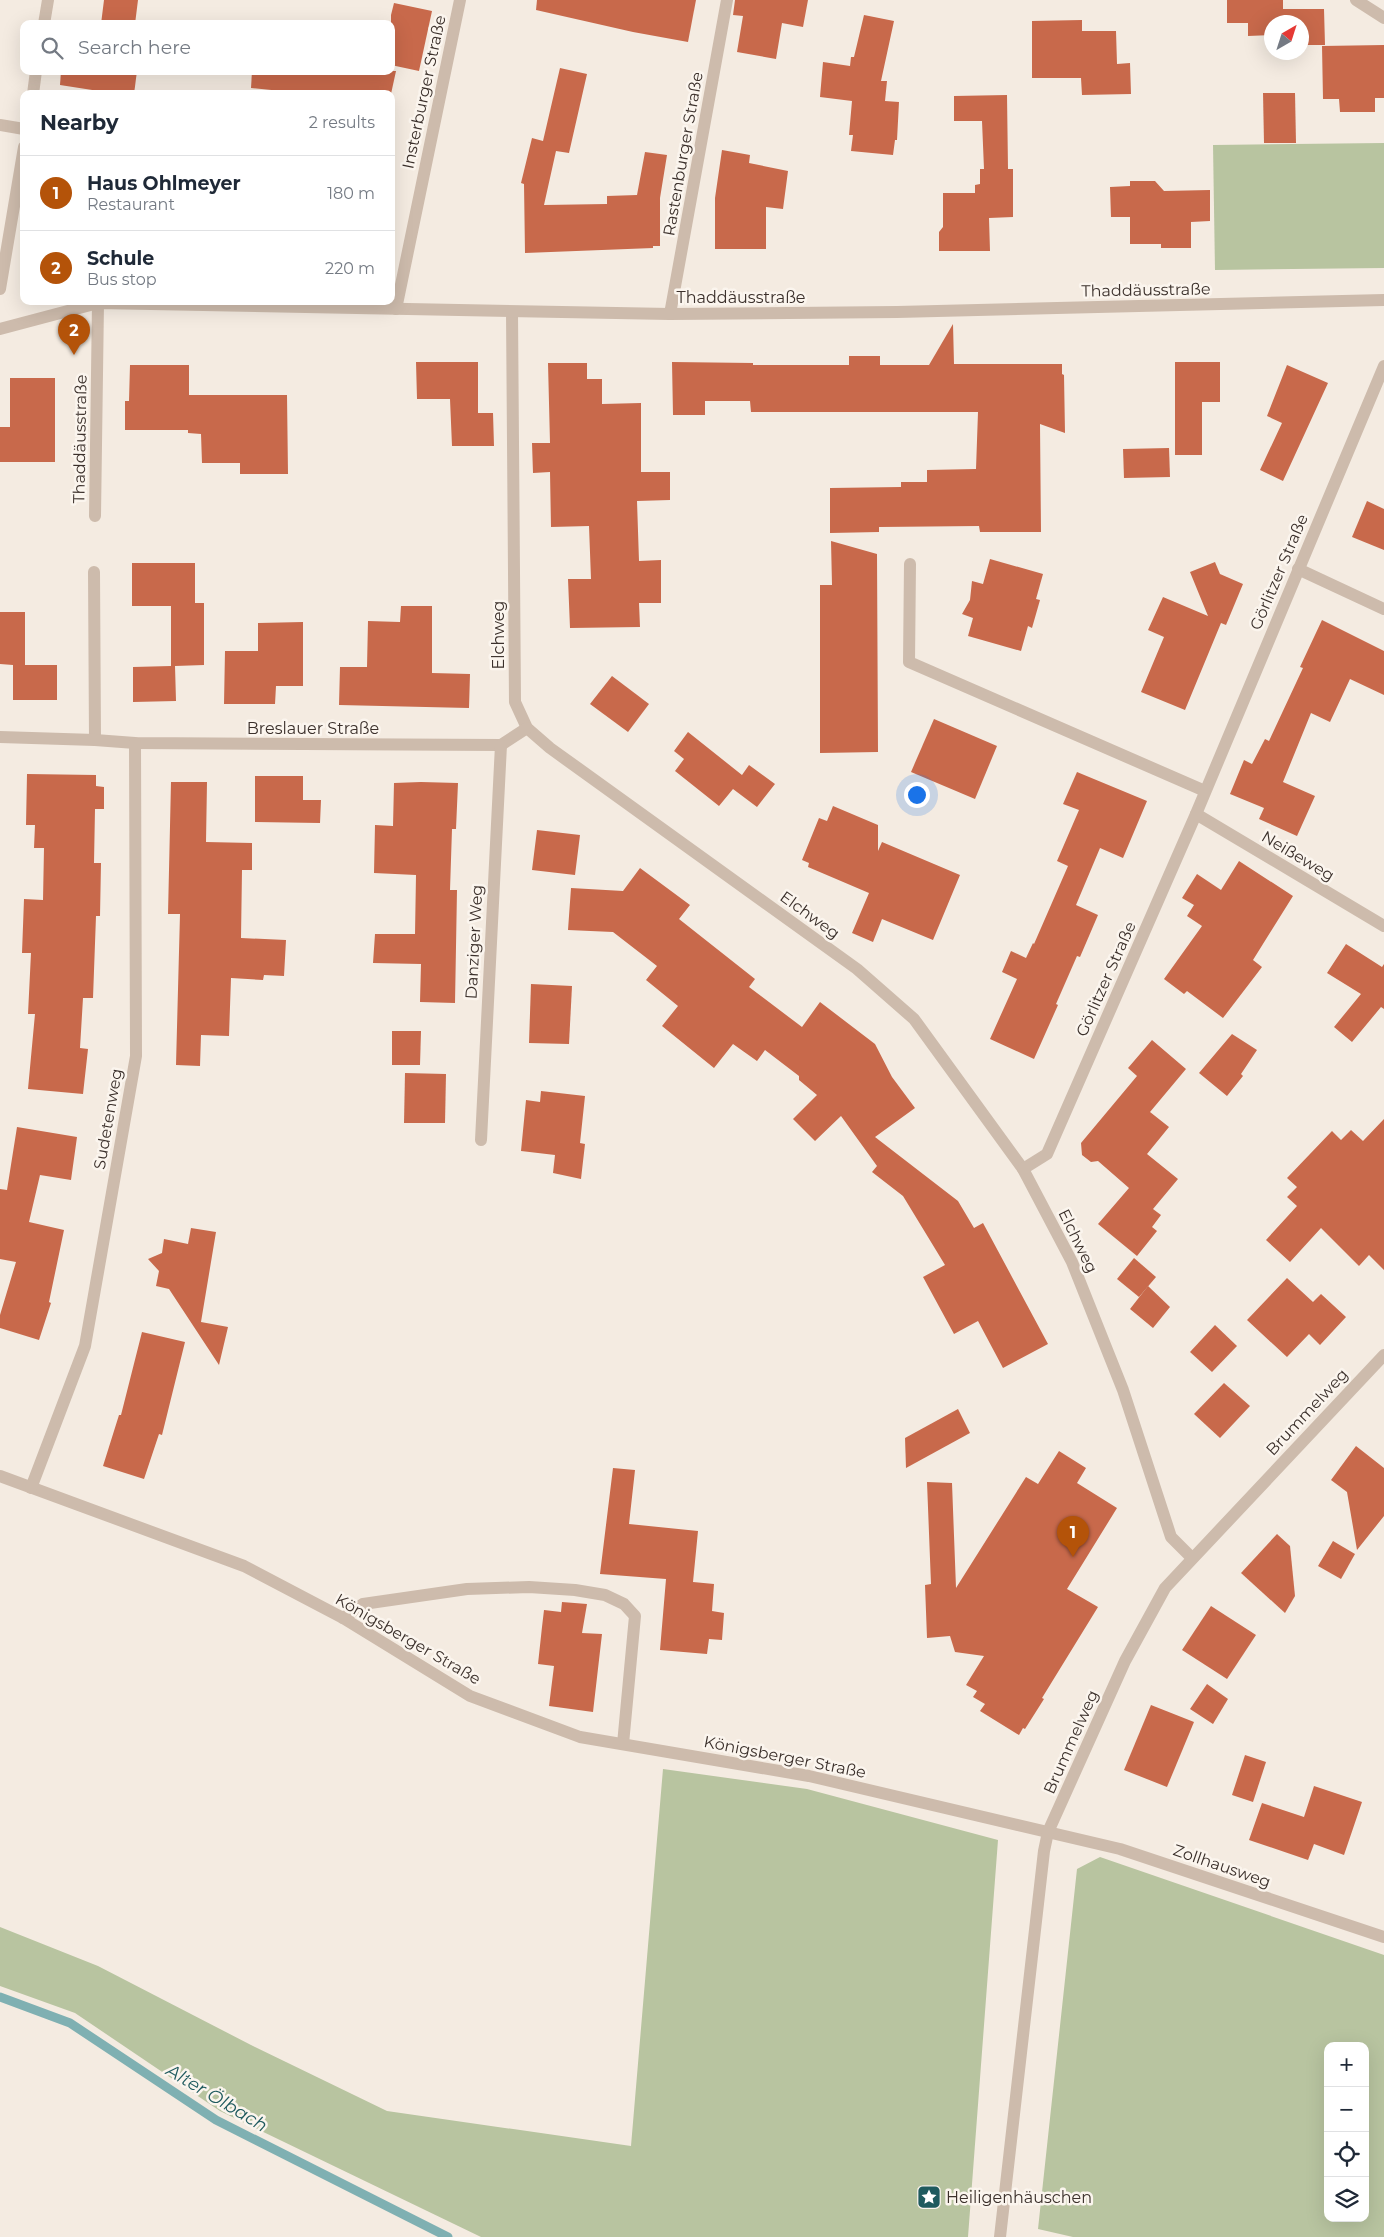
<!DOCTYPE html>
<meta charset="utf-8">
<style>
:root{--surface:#fff;--page:#f6f6f7;--text:#1f2937;--muted:#747a83;--line:#e0e1e3;--accent:#b45309}
body{margin:0;font-family:Montserrat,sans-serif;background:var(--page);color:var(--text)}
.controls{position:absolute;right:15px;bottom:15px;display:grid;overflow:hidden;border-radius:10px;box-shadow:0 5px 20px #0002}
.controls button{width:45px;height:45px;display:grid;place-items:center;padding:0;border:0;border-bottom:1px solid var(--line);background:var(--surface);color:var(--text);font:25px sans-serif}
.compass{position:absolute;left:1264px;top:15px;width:45px;height:45px;border-radius:50%;background:var(--surface);box-shadow:0 5px 20px #0002;rotate:39deg}
.you{position:absolute;left:916px;top:794px;width:18px;height:18px;margin:-12px;border:4px solid #fff;border-radius:50%;background:#1a73e8;box-shadow:0 0 0 8px #1a73e833}
.badge{display:grid;place-items:center;width:32px;height:32px;border-radius:50%;background:var(--accent);color:#fff;font-size:16px;font-weight:700}
.pin{position:absolute;translate:-50% -41px;filter:drop-shadow(0 1px 2px #0008)}
.pin::after{content:'';position:absolute;top:26px;width:18px;height:15px;background:inherit;clip-path:polygon(0 0,100% 0,50% 100%)}
.list{margin:0;padding:0;list-style:none}
h2{display:flex;justify-content:space-between;align-items:center;height:65px;margin:0;padding:0 20px;font-size:21px}
h2 small{font-size:16px;font-weight:400;color:var(--muted)}
.list li{display:grid;grid-template-columns:32px 1fr auto;gap:15px;align-items:center;box-sizing:border-box;height:75px;padding:0 20px;border-top:1px solid var(--line)}
.list b{display:block;font-size:19px;white-space:nowrap}
.list p{margin:0;font-size:16px;white-space:nowrap;color:var(--muted)}
.list em{font-size:16px;font-style:normal;color:var(--muted)}
.icon{flex:none;width:28px;height:28px;fill:none;stroke:currentColor;stroke-width:2;stroke-linecap:round;stroke-linejoin:round}
.map{position:relative;flex:none;width:1384px;height:2237px;overflow:hidden}
.search{position:absolute;background:var(--surface);box-shadow:0 5px 20px #0002;left:20px;top:20px;width:375px;height:55px;display:flex;align-items:center;gap:12px;box-sizing:border-box;padding:0 18px;border-radius:10px;color:var(--muted);font-size:19px}
.panel{position:absolute;background:var(--surface);box-shadow:0 5px 20px #0002;left:20px;top:90px;width:375px;height:215px;border-radius:10px}
.map>svg:first-child{display:block}
.green{fill:#b8c4a0;fill-rule:evenodd}
.lines{fill:none;stroke-linecap:round;stroke-linejoin:round}
.stream{stroke:#7fb0b2;stroke-width:9}
.building{fill:#c8694b}
.service{stroke:#cdbbac;stroke-width:12}
.minor{stroke:#cdbbac;stroke-width:12}
.labels{text-anchor:middle;dominant-baseline:central;stroke-width:5;stroke-linejoin:round;paint-order:stroke}
.street-label{font-size:16px;fill:#3b302b;stroke:#fbf5ee}
.poi-label{font-size:16px;fill:#3b302b;stroke:#fbf5ee;text-anchor:start}
.water-label{font-size:18px;font-style:italic;fill:#1f5a5e;stroke:#fbf5ee}
</style>
<div class="map">
<svg width="1384" height="2237" viewBox="0 0 1384 2237">
<rect width="100%" height="100%" fill="#f4ebe1"/>
<g class="green">
<path d="M 1384,143 L 1384,268 L 1215,270 L 1213,145 Z"/>
<path d="M 663,1769 L 807,1789 L 998,1840 L 968,2237 L 481,2237 L 220,2111 L 75,2013 L 0,1986 L 0,1927 L 98,1966 L 251,2045 L 387,2111 L 631,2146 Z"/>
<path d="M 1100,1857 L 1384,1955 L 1384,2237 L 1073,2237 L 1038,2229 L 1077,1869 ZM 1328,2046 L 1365,2046 L 1365,2218 L 1328,2218 Z"/>
</g>
<g class="lines">
<path class="stream" d="M 0,1997 L 70,2023 L 216,2120 L 448,2237"/>
</g>
<g class="building">
<path d="M 104,0 L 138,0 L 135,24 L 101,24 Z"/>
<path d="M 537,0 L 696,0 L 688,42 L 633,32 L 536,10 Z"/>
<path d="M 735,0 L 808,0 L 803,27 L 782,23 L 776,59 L 737,52 L 743,16 L 733,15 Z"/>
<path d="M 1227,0 L 1283,0 L 1283,9 L 1324,9 L 1325,45 L 1302,45 L 1302,22 L 1272,22 L 1272,35 L 1248,36 L 1248,23 L 1227,23 Z"/>
<path d="M 394,3 L 432,11 L 419,71 L 391,65 L 391,15 Z"/>
<path d="M 864,15 L 894,21 L 881,81 L 887,81 L 885,101 L 899,102 L 897,140 L 895,140 L 893,155 L 851,151 L 853,135 L 849,135 L 852,101 L 820,97 L 823,62 L 850,66 L 851,57 L 854,57 Z"/>
<path d="M 1082,20 L 1082,31 L 1116,31 L 1117,64 L 1130,63 L 1131,94 L 1082,95 L 1081,78 L 1032,78 L 1032,21 Z"/>
<path d="M 1384,45 L 1384,98 L 1375,98 L 1375,112 L 1340,112 L 1339,99 L 1323,99 L 1322,46 Z"/>
<path d="M 560,68 L 587,74 L 569,153 L 556,151 L 544,205 L 607,204 L 607,196 L 637,195 L 645,152 L 667,155 L 660,198 L 660,246 L 653,246 L 653,248 L 525,253 L 524,184 L 521,183 L 532,138 L 543,141 Z"/>
<path d="M 61,71 L 137,71 L 134,94 L 118,94 L 60,85 Z"/>
<path d="M 252,71 L 396,71 L 391,94 L 311,94 L 251,88 Z"/>
<path d="M 1263,93 L 1295,93 L 1296,143 L 1264,143 Z"/>
<path d="M 1007,95 L 1008,169 L 1013,169 L 1013,217 L 989,218 L 990,251 L 939,251 L 939,232 L 943,227 L 943,193 L 975,193 L 975,185 L 980,184 L 980,169 L 984,169 L 982,121 L 954,121 L 954,96 Z"/>
<path d="M 722,150 L 750,155 L 749,163 L 788,171 L 783,209 L 766,207 L 766,249 L 715,249 L 715,198 Z"/>
<path d="M 1130,181 L 1155,181 L 1164,191 L 1210,190 L 1210,221 L 1191,222 L 1191,248 L 1161,248 L 1161,244 L 1130,244 L 1130,217 L 1111,217 L 1110,187 L 1130,186 Z"/>
<path d="M 953,324 L 954,364 L 1062,364 L 1062,374 L 1064,375 L 1065,433 L 1040,424 L 1041,532 L 980,532 L 979,526 L 879,527 L 879,532 L 830,533 L 830,488 L 901,487 L 901,482 L 927,482 L 927,470 L 976,469 L 978,412 L 751,412 L 750,401 L 705,401 L 705,415 L 673,415 L 672,362 L 753,363 L 753,365 L 849,365 L 849,356 L 880,356 L 880,365 L 929,365 Z"/>
<path d="M 416,362 L 478,362 L 478,413 L 493,413 L 494,446 L 452,446 L 450,399 L 417,399 Z"/>
<path d="M 1175,362 L 1220,362 L 1220,402 L 1202,402 L 1202,455 L 1175,455 Z"/>
<path d="M 548,363 L 587,363 L 587,379 L 602,379 L 602,404 L 641,403 L 641,472 L 670,472 L 670,500 L 637,501 L 639,561 L 661,560 L 661,603 L 639,603 L 640,627 L 570,628 L 568,579 L 591,579 L 589,526 L 551,527 L 550,472 L 533,473 L 532,443 L 550,443 Z"/>
<path d="M 130,365 L 189,365 L 189,395 L 287,395 L 288,474 L 240,474 L 240,463 L 202,463 L 201,434 L 188,433 L 188,430 L 125,430 L 125,401 L 129,401 Z"/>
<path d="M 1287,365 L 1328,383 L 1283,481 L 1260,470 L 1282,423 L 1267,416 Z"/>
<path d="M 10,378 L 55,378 L 55,462 L 0,462 L 0,427 L 10,427 Z"/>
<path d="M 1169,448 L 1170,477 L 1124,478 L 1123,449 Z"/>
<path d="M 1367,501 L 1384,509 L 1384,550 L 1352,537 Z"/>
<path d="M 831,541 L 877,554 L 878,752 L 820,753 L 820,585 L 832,585 Z"/>
<path d="M 990,559 L 1043,574 L 1036,599 L 1040,600 L 1032,628 L 1028,626 L 1021,651 L 968,636 L 973,618 L 962,614 L 970,600 L 972,581 L 983,584 Z"/>
<path d="M 1215,562 L 1220,574 L 1243,584 L 1226,625 L 1221,623 L 1185,710 L 1141,692 L 1164,637 L 1148,630 L 1163,597 L 1208,616 L 1190,572 Z"/>
<path d="M 132,563 L 195,563 L 195,603 L 204,603 L 204,665 L 175,666 L 176,701 L 133,702 L 133,667 L 171,666 L 171,606 L 132,606 Z"/>
<path d="M 401,606 L 432,606 L 432,673 L 470,674 L 469,708 L 339,705 L 340,667 L 367,667 L 368,621 L 400,622 Z"/>
<path d="M 0,612 L 25,612 L 25,665 L 57,665 L 57,700 L 13,700 L 13,665 L 0,664 Z"/>
<path d="M 1322,620 L 1384,651 L 1384,695 L 1350,679 L 1330,722 L 1311,713 L 1283,782 L 1315,796 L 1297,836 L 1259,819 L 1264,808 L 1230,794 L 1244,760 L 1252,764 L 1265,739 L 1269,741 L 1303,668 L 1300,667 Z"/>
<path d="M 303,622 L 303,686 L 276,686 L 275,704 L 224,704 L 225,651 L 258,651 L 258,623 Z"/>
<path d="M 612,676 L 649,704 L 628,732 L 590,704 Z"/>
<path d="M 934,719 L 997,746 L 975,799 L 911,772 Z"/>
<path d="M 688,732 L 742,775 L 749,765 L 775,784 L 757,807 L 733,789 L 719,806 L 675,771 L 684,759 L 674,751 Z"/>
<path d="M 1077,772 L 1147,801 L 1123,858 L 1100,848 L 1076,905 L 1098,915 L 1080,957 L 1077,956 L 1056,1004 L 1058,1005 L 1034,1059 L 990,1039 L 1017,979 L 1002,972 L 1011,951 L 1026,958 L 1033,943 L 1034,944 L 1068,866 L 1057,861 L 1079,810 L 1063,804 Z"/>
<path d="M 27,774 L 96,775 L 96,786 L 104,787 L 104,809 L 95,809 L 94,863 L 101,863 L 100,916 L 96,916 L 93,998 L 83,998 L 80,1048 L 88,1049 L 83,1094 L 28,1089 L 35,1014 L 28,1014 L 31,953 L 22,953 L 24,899 L 43,900 L 44,848 L 34,848 L 35,825 L 26,825 Z"/>
<path d="M 255,776 L 303,776 L 303,800 L 321,800 L 320,823 L 255,822 Z"/>
<path d="M 171,782 L 207,782 L 206,842 L 252,843 L 252,870 L 242,870 L 241,938 L 286,940 L 284,976 L 264,975 L 263,980 L 231,978 L 229,1036 L 201,1035 L 200,1066 L 176,1065 L 180,914 L 168,914 Z"/>
<path d="M 421,782 L 458,783 L 456,829 L 452,829 L 450,890 L 457,890 L 455,1003 L 420,1002 L 421,964 L 373,963 L 375,934 L 415,934 L 416,875 L 374,873 L 375,825 L 393,826 L 394,783 Z"/>
<path d="M 833,806 L 878,825 L 878,851 L 882,842 L 960,875 L 933,940 L 882,919 L 873,942 L 852,933 L 869,893 L 808,867 L 809,863 L 802,860 L 819,818 L 827,821 Z"/>
<path d="M 537,830 L 580,835 L 575,875 L 532,870 Z"/>
<path d="M 1239,861 L 1293,896 L 1253,960 L 1262,967 L 1223,1018 L 1187,991 L 1184,994 L 1164,979 L 1202,926 L 1187,916 L 1194,905 L 1182,898 L 1197,874 L 1221,890 Z"/>
<path d="M 640,868 L 690,905 L 679,919 L 755,979 L 749,987 L 802,1027 L 820,1002 L 875,1044 L 892,1077 L 915,1108 L 875,1137 L 958,1201 L 974,1228 L 983,1223 L 1048,1344 L 1003,1368 L 978,1321 L 954,1334 L 923,1277 L 945,1265 L 903,1196 L 872,1172 L 877,1166 L 841,1116 L 815,1141 L 793,1119 L 817,1095 L 799,1080 L 799,1076 L 765,1050 L 757,1061 L 733,1044 L 714,1068 L 662,1026 L 678,1006 L 646,980 L 657,966 L 613,932 L 568,930 L 571,888 L 623,891 Z"/>
<path d="M 1346,944 L 1382,967 L 1384,964 L 1384,1009 L 1381,1007 L 1352,1042 L 1334,1027 L 1361,994 L 1327,973 Z"/>
<path d="M 531,984 L 572,986 L 569,1044 L 529,1043 Z"/>
<path d="M 392,1031 L 421,1031 L 420,1065 L 392,1065 Z"/>
<path d="M 1232,1034 L 1257,1050 L 1241,1074 L 1243,1076 L 1227,1096 L 1199,1073 Z"/>
<path d="M 1152,1040 L 1186,1069 L 1150,1112 L 1169,1127 L 1147,1154 L 1178,1179 L 1153,1209 L 1161,1215 L 1152,1227 L 1157,1231 L 1137,1256 L 1098,1224 L 1129,1188 L 1098,1161 L 1091,1162 L 1082,1155 L 1081,1143 L 1137,1076 L 1128,1068 Z"/>
<path d="M 405,1073 L 446,1074 L 445,1123 L 404,1123 Z"/>
<path d="M 541,1091 L 585,1096 L 580,1143 L 585,1144 L 581,1179 L 553,1173 L 555,1155 L 521,1151 L 526,1100 L 540,1102 Z"/>
<path d="M 1384,1119 L 1384,1270 L 1369,1255 L 1359,1266 L 1321,1228 L 1290,1262 L 1266,1240 L 1297,1206 L 1287,1197 L 1297,1187 L 1287,1178 L 1332,1131 L 1341,1140 L 1351,1130 L 1363,1141 Z"/>
<path d="M 17,1127 L 77,1137 L 71,1180 L 40,1175 L 29,1222 L 64,1230 L 49,1302 L 51,1303 L 39,1340 L 0,1328 L 0,1315 L 16,1262 L 0,1259 L 0,1189 L 7,1190 Z"/>
<path d="M 191,1228 L 216,1232 L 201,1322 L 228,1327 L 219,1365 L 169,1289 L 156,1286 L 159,1271 L 148,1259 L 162,1253 L 164,1239 L 188,1244 Z"/>
<path d="M 1134,1258 L 1156,1277 L 1139,1297 L 1117,1279 Z"/>
<path d="M 1287,1278 L 1313,1302 L 1321,1294 L 1346,1317 L 1320,1345 L 1309,1334 L 1287,1357 L 1247,1320 Z"/>
<path d="M 1148,1286 L 1170,1307 L 1153,1328 L 1130,1309 Z"/>
<path d="M 1215,1325 L 1237,1346 L 1212,1372 L 1190,1352 Z"/>
<path d="M 142,1332 L 185,1342 L 162,1435 L 159,1434 L 144,1479 L 103,1466 L 119,1415 L 121,1415 Z"/>
<path d="M 1224,1383 L 1250,1406 L 1220,1438 L 1194,1414 Z"/>
<path d="M 958,1409 L 970,1433 L 906,1468 L 905,1438 Z"/>
<path d="M 1356,1446 L 1384,1468 L 1384,1516 L 1357,1550 L 1347,1492 L 1331,1480 Z"/>
<path d="M 1059,1451 L 1086,1468 L 1077,1483 L 1117,1508 L 1067,1589 L 1098,1607 L 1042,1698 L 1044,1699 L 1025,1729 L 1023,1728 L 1019,1735 L 980,1711 L 985,1704 L 973,1697 L 977,1691 L 966,1685 L 984,1656 L 955,1652 L 950,1636 L 927,1638 L 925,1585 L 931,1584 L 927,1482 L 952,1483 L 956,1588 L 1026,1477 L 1038,1484 Z"/>
<path d="M 613,1468 L 635,1470 L 629,1524 L 698,1531 L 693,1582 L 714,1584 L 712,1611 L 724,1613 L 722,1640 L 709,1639 L 707,1654 L 660,1650 L 666,1579 L 600,1574 Z"/>
<path d="M 1277,1534 L 1290,1546 L 1295,1596 L 1285,1613 L 1241,1573 Z"/>
<path d="M 1333,1541 L 1355,1554 L 1341,1579 L 1318,1566 Z"/>
<path d="M 562,1602 L 587,1604 L 582,1633 L 602,1634 L 593,1712 L 549,1706 L 554,1666 L 538,1664 L 542,1627 L 544,1610 L 561,1612 Z"/>
<path d="M 1211,1606 L 1256,1635 L 1227,1679 L 1182,1650 Z"/>
<path d="M 1207,1684 L 1228,1699 L 1213,1724 L 1190,1709 Z"/>
<path d="M 1151,1705 L 1194,1722 L 1167,1787 L 1124,1770 Z"/>
<path d="M 1245,1755 L 1266,1762 L 1253,1802 L 1232,1795 Z"/>
<path d="M 1314,1786 L 1362,1802 L 1344,1855 L 1314,1844 L 1308,1860 L 1249,1840 L 1262,1803 L 1304,1817 Z"/>
</g>
<g class="lines">
<g class="service">
<path d="M 0,125 L 24,129"/>
<path d="M 343,1618 L 363,1604 L 467,1589 L 529,1587 L 575,1590 L 605,1595 L 624,1604 L 635,1616 L 623,1744"/>
</g>
<g class="minor">
<path d="M 1356,0 L 1384,18"/>
<path d="M 44,24 L 48,0"/>
<path d="M 33,94 L 36,71"/>
<path d="M 0,289 L 24,147"/>
<path d="M 396,309 L 460,0"/>
<path d="M 512,312 L 515,702 L 527,728 L 550,748 L 857,969 L 914,1019 L 1023,1169 L 1072,1262 L 1123,1390 L 1171,1537 L 1192,1558"/>
<path d="M 670,314 L 727,0"/>
<path d="M 0,329 L 98,303 L 670,314 L 897,312 L 1384,300"/>
<path d="M 95,516 L 98,303"/>
<path d="M 910,564 L 909,662 L 1205,791"/>
<path d="M 1298,569 L 1384,609"/>
<path d="M 94,572 L 95,740"/>
<path d="M 0,737 L 95,740 L 135,743 L 501,745 L 527,728"/>
<path d="M 1196,814 L 1384,926"/>
<path d="M 481,1140 L 501,745"/>
<path d="M 1023,1169 L 1047,1154 L 1196,814 L 1384,366"/>
<path d="M 0,1476 L 244,1566 L 343,1618 L 470,1696 L 580,1737 L 809,1776 L 1120,1849 L 1384,1937"/>
<path d="M 31,1488 L 85,1346 L 136,1056 L 135,743"/>
<path d="M 1000,2237 L 1044,1851 L 1048,1832 L 1125,1661 L 1165,1588 L 1384,1355"/>
</g>
</g>
<defs>
<g id="sight-square" transform="scale(1.25)"><rect x="-9" y="-9" width="18" height="18" rx="4" fill="#1f5a5e" stroke="#fbf5ee"/><path d="M0-6L1.8-2.2L6-1.7L2.9 1.2L3.7 5.4L0 3.3L-3.7 5.4L-2.9 1.2L-6-1.7L-1.8-2.2Z" fill="#fff"/></g>
</defs>
<g fill-rule="evenodd">
<use href="#sight-square" x="929" y="2197"/>
</g>
<g class="labels">
<g class="street-label">
<text transform="translate(424 92) rotate(-78)">Insterburger Straße</text>
<text transform="translate(683 154) rotate(-80)">Rastenburger Straße</text>
<text transform="translate(1146 290) rotate(-1)">Thaddäusstraße</text>
<text x="741" y="297">Thaddäusstraße</text>
<text transform="translate(80 439) rotate(-89)">Thaddäusstraße</text>
<text transform="translate(1279 572) rotate(-67)">Görlitzer Straße</text>
<text transform="translate(498 635) rotate(-90)">Elchweg</text>
<text x="313" y="728">Breslauer Straße</text>
<text transform="translate(1298 856) rotate(31)">Neißeweg</text>
<text transform="translate(810 915) rotate(36)">Elchweg</text>
<text transform="translate(474 942) rotate(-87)">Danziger Weg</text>
<text transform="translate(1106 979) rotate(-66)">Görlitzer Straße</text>
<text transform="translate(108 1119) rotate(-80)">Sudetenweg</text>
<text transform="translate(1078 1241) rotate(64)">Elchweg</text>
<text transform="translate(1307 1412) rotate(-47)">Brummelweg</text>
<text transform="translate(408 1639) rotate(30)">Königsberger Straße</text>
<text transform="translate(1071 1742) rotate(-66)">Brummelweg</text>
<text transform="translate(785 1757) rotate(11)">Königsberger Straße</text>
<text transform="translate(1222 1866) rotate(19)">Zollhausweg</text>
</g>
<g class="poi-label">
<text x="946" y="2197">Heiligenhäuschen</text>
</g>
<g class="water-label">
<text transform="translate(217 2098) rotate(31)">Alter Ölbach</text>
</g>
</g>
</svg>
<div class="controls">
<button>+</button>
<button>−</button>
<button><svg class="icon" aria-label="locate" viewBox="0 0 24 24"><circle cx="12" cy="12" r="6"/><path d="M12 2v4M12 18v4M2 12h4M18 12h4"/></svg></button>
<button><svg class="icon" aria-label="layers" viewBox="0 0 24 24"><path d="M12 4l9 5-9 5-9-5zM3 14l9 5 9-5"/></svg></button>
</div>
<svg class="compass" viewBox="-18 -18 36 36"><path d="M0-13l5 13h-10z" fill="#e53935"/><path d="M0 13l5-13h-10z" fill="#747a83"/></svg>
<div class="you"></div>
<div class="pin badge" style="left:1073px;top:1557px">1</div>
<div class="pin badge" style="left:74px;top:355px">2</div>
<div class="search"><svg class="icon" aria-label="search" viewBox="0 0 24 24"><circle cx="10" cy="10" r="6"/><path d="M15 15l6 6"/></svg>Search here</div>
<section class="panel">
<h2>Nearby<small>2 results</small></h2>
<ul class="list">
<li><span class="badge">1</span><div><b>Haus Ohlmeyer</b><p>Restaurant</p></div><em>180 m</em></li>
<li><span class="badge">2</span><div><b>Schule</b><p>Bus stop</p></div><em>220 m</em></li>
</ul>
</section>
</div>
